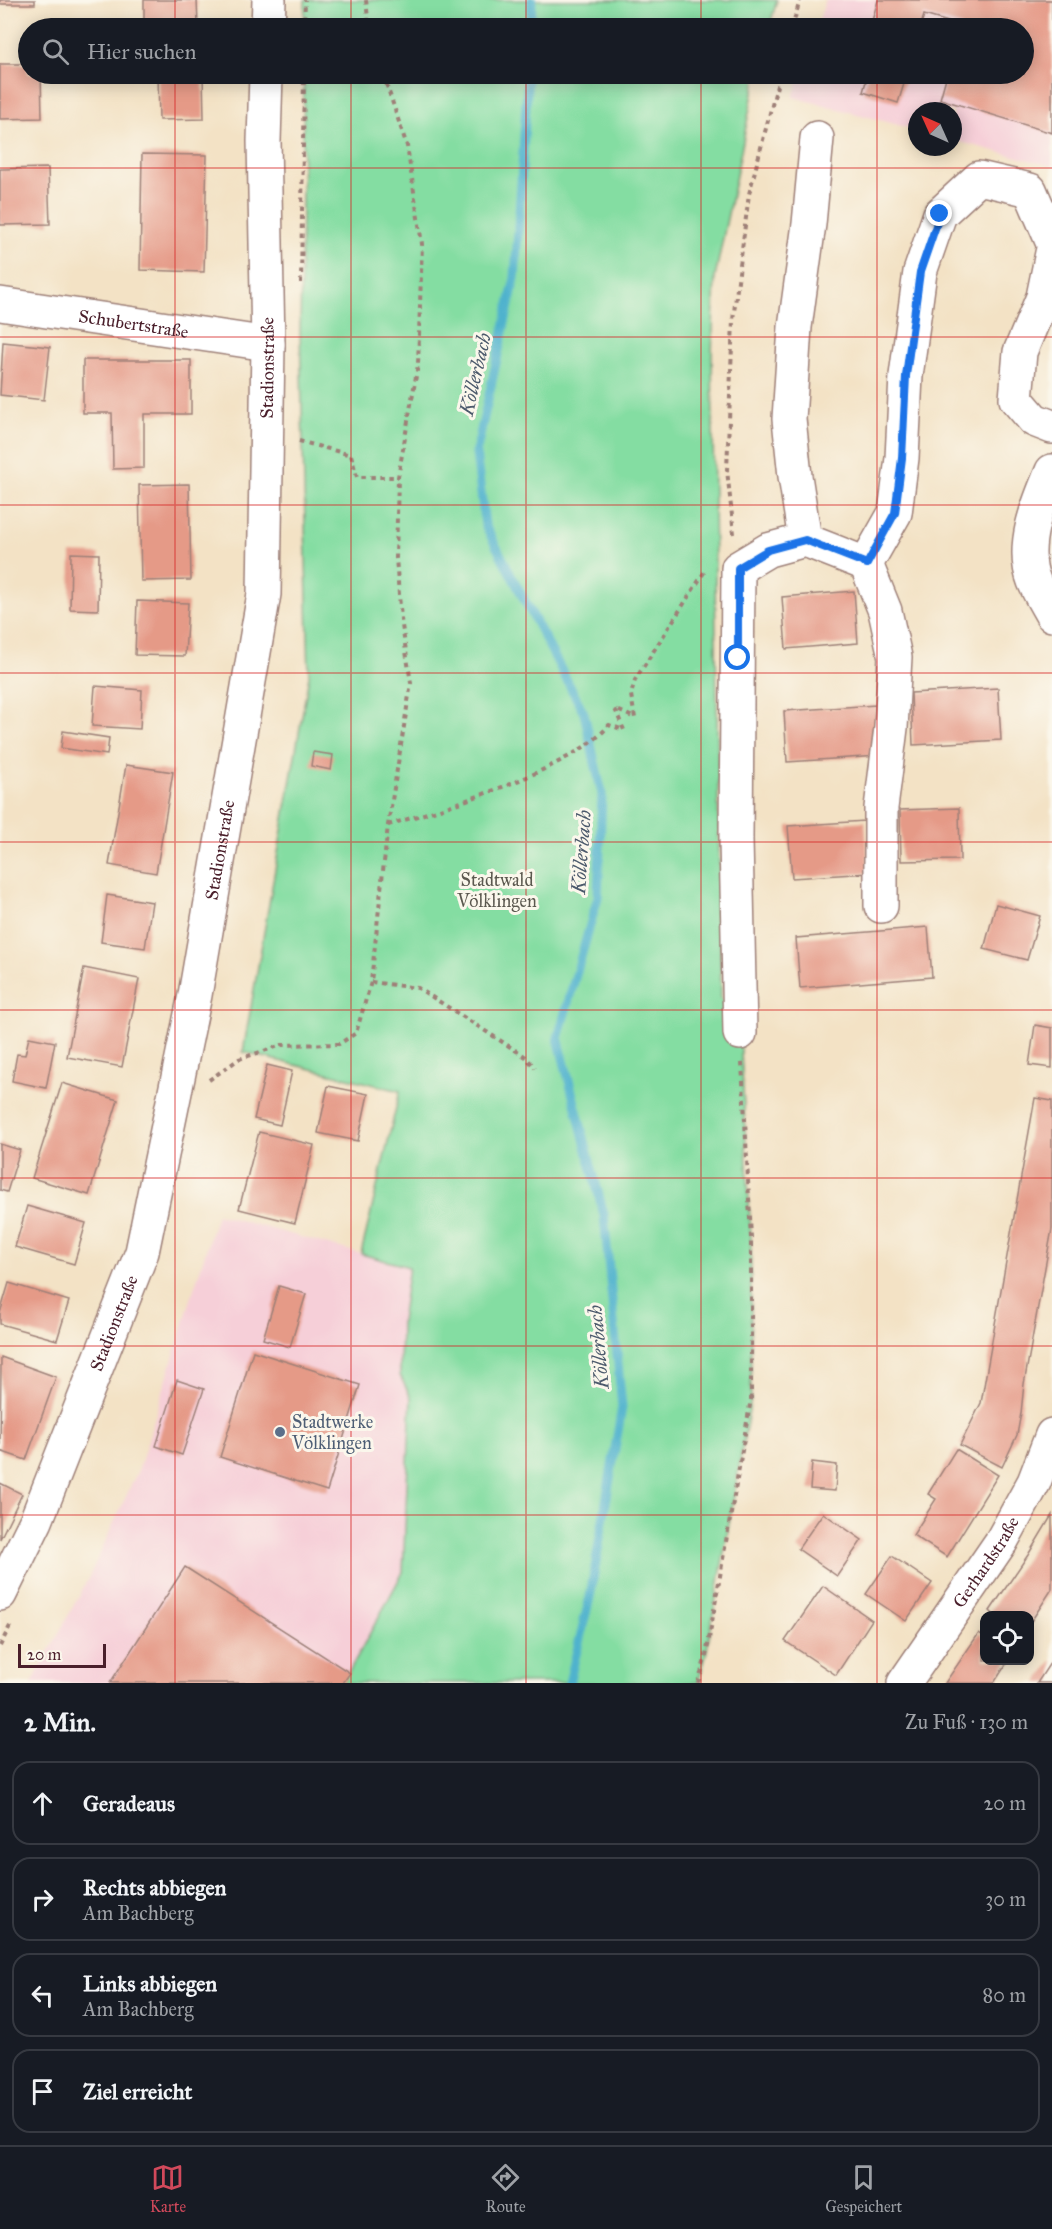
<!DOCTYPE html>
<html lang="de">
<meta charset="utf-8">
<style>
:root{--surface:#171b24;--page:#242831;--text:#f1f3f6;--muted:#9ea1a6;--line:#363941;--accent:#d1495b}
body{margin:0;font-family:"IM FELL Great Primer",serif;background:var(--page);color:var(--text)}
.controls{position:absolute;right:18px;bottom:18px;display:grid;overflow:hidden;border-radius:12px;box-shadow:0 3px 15px #0003}
.controls button{width:54px;height:54px;display:grid;place-items:center;padding:0;border:0;border-bottom:2px solid var(--line);background:var(--surface);color:var(--text);font:30px sans-serif}
.compass{position:absolute;left:908px;top:102px;width:54px;height:54px;border-radius:50%;background:var(--surface);box-shadow:0 3px 15px #0003;rotate:315deg}
.scale{position:absolute;left:18px;bottom:15px;width:88px;box-sizing:border-box;padding-left:6px;border:3px solid #4a1f2b;border-top:0;font-size:16px;line-height:21px;white-space:nowrap;color:#4a1f2b;-webkit-text-stroke:4px #fbf7ec;paint-order:stroke}
.stop{position:absolute;width:18px;height:18px;margin:-14px;border:4px solid #1a73e8;border-radius:50%;background:#fff}
.stop.end{background:#1a73e8;border-color:#fff;box-shadow:0 2px 6px #0008}
.list{margin:0;padding:0;list-style:none}
h2{display:flex;justify-content:space-between;align-items:center;height:78px;margin:0;padding:0 24px;font-size:26px}
h2 small{font-size:20px;font-weight:400;color:var(--muted)}
.list li{display:grid;grid-template-columns:39px 1fr auto;gap:18px;align-items:center;box-sizing:border-box;height:84px;margin:0 12px 12px;padding:0 12px;border:2px solid var(--line);border-radius:18px}
.list b{display:block;font-size:22px;white-space:nowrap}
.list p{margin:0;font-size:20px;white-space:nowrap;color:var(--muted)}
.list em{font-size:20px;font-style:normal;color:var(--muted)}
.icon{flex:none;width:33px;height:33px;fill:none;stroke:currentColor;stroke-width:2;stroke-linecap:round;stroke-linejoin:round}
.map{position:relative;flex:none;width:1052px;height:1683px;overflow:hidden}
.search{position:absolute;background:var(--surface);box-shadow:0 3px 15px #0003;left:18px;right:18px;top:18px;height:66px;display:flex;align-items:center;gap:15px;box-sizing:border-box;padding:0 21px;border-radius:33px;color:var(--muted);font-size:22px}
.sheet{height:462px;background:var(--surface)}
nav{display:flex;justify-content:space-around;align-items:center;box-sizing:border-box;height:84px;border-top:2px solid var(--line);background:var(--surface);font-size:16px;color:var(--muted)}
nav a{display:grid;justify-items:center;gap:3px}
nav .on{color:var(--accent)}
.map>svg:first-child{display:block}
.built{fill:#f6cfd8}
.green{fill:#84dda2;stroke:#677e66;stroke-width:1.5}
.lines{fill:none;stroke-linecap:round;stroke-linejoin:round}
.stream{stroke:#4fb2cd;stroke-width:9}
.building{fill:#e59a87}
.minor-casing{stroke:#9e8078;stroke-width:36}
.path{stroke:#9e8078;stroke-width:4;stroke-dasharray:4.5 4.5;stroke-linecap:butt}
.minor{stroke:#fff;stroke-width:33}
.route{stroke:#1a73e8;stroke-width:8}
.grid{fill:none;stroke:#d62828;stroke-width:1.5;stroke-opacity:0.55}
.service-dot{fill:#5c6f8a;stroke:#fbf7ec;stroke-width:2}
.labels{text-anchor:middle;dominant-baseline:central;stroke-width:6;stroke-linejoin:round;paint-order:stroke}
.street-label{font-size:18px;fill:#4a1f2b;stroke:#fbf7ec}
.park-label{font-size:18px;fill:#5b584f;stroke:#fbf7ec}
.service-label{font-size:18px;fill:#4e5e75;stroke:#fbf7ec;text-anchor:start}
.water-label{font-size:20px;font-style:italic;fill:#4c5a6c;stroke:#fbf7ec}
</style>
<div class="map">
<svg width="1052" height="1683" viewBox="0 0 1052 1683">
<rect width="100%" height="100%" fill="#fbf7ec"/>
<filter id="ink" filterUnits="userSpaceOnUse"><feTurbulence type="fractalNoise" baseFrequency=".0167" numOctaves="2"/><feDisplacementMap in="SourceGraphic" scale="12" xChannelSelector="R" yChannelSelector="G"/><feConvolveMatrix kernelMatrix="1 2 1 2 8 2 1 2 1" color-interpolation-filters="sRGB"/></filter>
<filter id="wash" filterUnits="userSpaceOnUse"><feTurbulence type="fractalNoise" baseFrequency=".008" numOctaves="4" result="noise"/><feDisplacementMap in="SourceGraphic" scale="24" xChannelSelector="R" yChannelSelector="G"/><feGaussianBlur stdDeviation="1.35" result="paint"/><feColorMatrix in="noise" values="0 0 0 0 0 0 0 0 0 0 0 0 0 0 0 0 0 1.4 0 .05"/><feComposite in="paint" operator="in"/></filter>
<g filter="url(#wash)">
<rect width="100%" height="100%" fill="#f3e2c5"/>
<g class="built">
<path d="M 826,0 L 1052,0 L 1052,166 L 953,140 L 953,111 L 917,111 L 917,130 L 793,97 L 801,74 L 1024,74 L 1024,28 L 816,28 Z"/>
<path d="M 217,1214 L 409,1267 L 401,1321 L 400,1375 L 411,1398 L 403,1572 L 343,1683 L 32,1683 L 89,1577 L 140,1466 Z"/>
</g>
<g class="green">
<path d="M 305,0 L 777,0 L 769,28 L 304,28 Z"/>
<path d="M 304,74 L 757,74 L 715,277 L 712,355 L 721,997 L 740,1033 L 751,1238 L 751,1399 L 706,1656 L 698,1683 L 343,1683 L 403,1572 L 411,1398 L 400,1375 L 401,1321 L 409,1267 L 361,1254 L 400,1091 L 243,1052 L 309,676 L 300,332 Z"/>
</g>
<g class="lines">
<g class="stream">
<path d="M 531,28 L 532,0"/>
<path d="M 528,74 L 515,278 L 476,453 L 485,525 L 584,713 L 602,794 L 598,897 L 558,1038 L 604,1215 L 622,1407 L 590,1597 L 569,1683"/>
</g>
</g>
<g id="blocks">
<g class="building">
<rect x="0" y="0" width="35" height="4"/>
<path d="M 144,0 L 197,0 L 198,26 L 144,26 Z"/>
<path d="M 878,0 L 1052,0 L 1052,133 L 940,99 L 947,74 L 1024,74 L 1024,28 L 961,28 L 962,26 L 924,15 L 920,28 L 870,28 Z"/>
<path d="M 0,64 L 28,64 L 28,74 L 41,74 L 42,118 L 0,119 Z"/>
<path d="M 158,74 L 203,74 L 204,119 L 159,120 Z"/>
<path d="M 868,74 L 907,74 L 898,103 L 863,92 Z"/>
<path d="M 142,154 L 207,155 L 204,272 L 140,270 Z"/>
<path d="M 48,168 L 50,224 L 0,225 L 0,169 Z"/>
<path d="M 3,342 L 50,347 L 44,400 L 0,395 Z"/>
<path d="M 83,360 L 191,360 L 191,414 L 144,414 L 144,468 L 113,469 L 112,413 L 83,413 Z"/>
<path d="M 189,484 L 191,580 L 141,581 L 139,485 Z"/>
<path d="M 71,553 L 99,554 L 98,610 L 70,609 Z"/>
<path d="M 854,591 L 858,643 L 786,649 L 782,597 Z"/>
<path d="M 137,601 L 188,603 L 185,656 L 135,655 Z"/>
<path d="M 95,686 L 142,690 L 140,729 L 92,726 Z"/>
<path d="M 998,688 L 1001,740 L 913,745 L 911,693 Z"/>
<path d="M 876,705 L 879,756 L 787,762 L 784,711 Z"/>
<path d="M 63,731 L 109,738 L 107,755 L 61,748 Z"/>
<path d="M 313,752 L 333,755 L 331,770 L 311,766 Z"/>
<path d="M 126,765 L 173,772 L 156,873 L 109,865 Z"/>
<path d="M 959,808 L 960,860 L 901,861 L 900,810 Z"/>
<path d="M 865,821 L 869,873 L 792,878 L 788,826 Z"/>
<path d="M 107,895 L 152,902 L 145,948 L 101,942 Z"/>
<path d="M 996,904 L 1040,916 L 1027,960 L 984,949 Z"/>
<path d="M 928,927 L 932,977 L 800,988 L 796,938 Z"/>
<path d="M 84,968 L 139,979 L 122,1067 L 67,1057 Z"/>
<path d="M 1035,1025 L 1052,1028 L 1052,1068 L 1029,1065 Z"/>
<path d="M 29,1037 L 55,1042 L 46,1088 L 12,1081 L 17,1054 L 25,1055 Z"/>
<path d="M 267,1065 L 292,1071 L 280,1125 L 254,1119 Z"/>
<path d="M 62,1083 L 118,1100 L 89,1195 L 32,1178 Z"/>
<path d="M 328,1086 L 368,1094 L 358,1141 L 318,1133 Z"/>
<path d="M 1035,1098 L 1052,1101 L 1052,1229 L 1024,1384 L 1021,1413 L 1017,1435 L 1002,1467 L 960,1445 L 981,1403 Z"/>
<path d="M 259,1132 L 314,1145 L 295,1223 L 239,1209 Z"/>
<path d="M 0,1144 L 20,1150 L 7,1192 L 0,1190 Z"/>
<path d="M 27,1206 L 86,1223 L 74,1264 L 15,1247 Z"/>
<path d="M 9,1283 L 69,1301 L 57,1340 L 0,1324 L 0,1313 Z"/>
<path d="M 279,1286 L 306,1294 L 290,1347 L 263,1339 Z"/>
<path d="M 253,1351 L 360,1385 L 327,1491 L 220,1457 Z"/>
<path d="M 1,1357 L 56,1377 L 26,1460 L 0,1451 Z"/>
<path d="M 177,1380 L 204,1389 L 182,1455 L 156,1446 Z"/>
<path d="M 956,1449 L 998,1475 L 947,1557 L 913,1535 L 936,1499 L 928,1494 Z"/>
<path d="M 812,1462 L 837,1465 L 835,1491 L 810,1489 Z"/>
<path d="M 0,1483 L 22,1494 L 0,1539 Z"/>
<path d="M 823,1513 L 862,1540 L 837,1576 L 798,1549 Z"/>
<path d="M 1052,1515 L 1052,1589 L 1030,1623 L 1030,1616 L 995,1616 L 990,1611 L 1028,1555 Z"/>
<path d="M 892,1556 L 932,1583 L 906,1621 L 866,1594 Z"/>
<path d="M 185,1567 L 350,1673 L 343,1683 L 110,1683 Z"/>
<path d="M 823,1586 L 872,1620 L 836,1675 L 785,1641 Z"/>
<path d="M 979,1633 L 984,1637 L 984,1660 L 1009,1660 L 994,1683 L 945,1683 Z"/>
<path d="M 1052,1660 L 1052,1683 L 1037,1683 Z"/>
</g>
</g>
</g>
<g filter="url(#ink)">
<use href="#blocks" fill-opacity="0" stroke="#9e8078" stroke-width="1.5"/>
<g class="lines">
<g class="minor-casing">
<g id="minor">
<path d="M 268,28 L 269,0"/>
<path d="M 1052,253 L 1043,297 L 1020,352 L 1016,399 L 1034,420 L 1052,427"/>
<path id="s1" d="M 0,304 L 268,344"/>
<path d="M 1052,471 C 1038,504 1020,546 1034,581 C 1039,593 1046,604 1052,615"/>
<path d="M 805,540 L 795,476 L 789,419 L 795,327 L 809,224 L 817,138"/>
<path d="M 866,564 L 885,611 L 895,657 L 891,728 L 881,808 L 881,906"/>
<path d="M 740,1033 L 736,839 L 738,568 L 768,550 L 805,540 L 866,564 L 895,513 L 902,458 L 906,376 L 920,272 L 940,214 L 979,178 L 1030,190 L 1052,241"/>
<path id="s2" d="M 0,1594 L 36,1521 L 142,1252 L 195,995 L 264,594 L 268,344 L 264,141 L 266,74"/>
<path id="s3" d="M 904,1683 L 1001,1542 L 1034,1482 L 1052,1435"/>
</g>
</g>
<g class="path">
<path d="M 366,0 L 369,28"/>
<path d="M 304,28 L 305,0"/>
<path d="M 792,28 L 800,0"/>
<path d="M 301,283 L 304,74"/>
<path d="M 299,441 L 351,455 L 357,477 L 398,477"/>
<path d="M 734,534 L 727,470 L 733,320 L 749,194 L 780,74"/>
<path d="M 388,825 C 444,808 573,770 609,725 L 624,730 L 615,709 L 635,718 L 631,695 L 635,680 L 705,571"/>
<path d="M 371,982 L 418,988 L 526,1057 L 535,1068"/>
<path d="M 209,1080 L 239,1059 L 282,1045 L 339,1044 L 356,1033 L 371,982 L 388,825 L 411,683 L 401,619 L 396,558 L 398,477 L 418,365 L 422,244 L 407,146 L 383,74"/>
<path d="M 0,1646 L 12,1622"/>
<path d="M 698,1683 L 706,1656 L 751,1399 L 751,1238 L 742,1062"/>
</g>
<use href="#minor" class="minor"/>
</g>
</g>
<g class="lines" filter="url(#ink)">
<path class="route" d="M 738,658 L 738,568 L 768,550 L 805,540 L 867,564 L 895,513 L 902,458 L 906,376 L 920,272 L 940,214"/>
</g>
<path class="grid" d="M 175,0 L 175,28M 351,0 L 351,28M 526,0 L 526,28M 701,0 L 701,28M 877,0 L 877,28M 175,74 L 175,1683M 351,74 L 351,1683M 526,74 L 526,1683M 701,74 L 701,1683M 877,74 L 877,1683M 0,168 L 1052,168M 0,337 L 1052,337M 0,505 L 1052,505M 0,673 L 1052,673M 0,842 L 1052,842M 0,1010 L 1052,1010M 0,1178 L 1052,1178M 0,1346 L 1052,1346M 0,1515 L 1052,1515"/>
<circle class="service-dot" cx="280" cy="1432" r="6"/>
<g class="labels">
<g class="street-label">
<text stroke="none"><textPath href="#s1" startOffset="135">Schubertstraße</textPath></text>
<text stroke="none"><textPath href="#s2" startOffset="1266">Stadionstraße</textPath></text>
<text stroke="none"><textPath href="#s2" startOffset="780">Stadionstraße</textPath></text>
<text stroke="none"><textPath href="#s2" startOffset="294">Stadionstraße</textPath></text>
<text stroke="none"><textPath href="#s3" startOffset="146">Gerhardstraße</textPath></text>
</g>
<g class="park-label">
<text x="497" y="880">Stadtwald<tspan x="497" dy="21">Völklingen</tspan></text>
</g>
<g class="service-label">
<text x="292" y="1422">Stadtwerke<tspan x="292" dy="21">Völklingen</tspan></text>
</g>
<g class="water-label">
<text transform="translate(475 374) rotate(-77)">Köllerbach</text>
<text transform="translate(581 852) rotate(-86)">Köllerbach</text>
<text transform="translate(598 1347) rotate(-95)">Köllerbach</text>
</g>
</g>
</svg>
<div class="controls">
<button><svg class="icon" aria-label="locate" viewBox="0 0 24 24"><circle cx="12" cy="12" r="6"/><path d="M12 2v4M12 18v4M2 12h4M18 12h4"/></svg></button>
</div>
<svg class="compass" viewBox="-18 -18 36 36"><path d="M0-13l5 13h-10z" fill="#e53935"/><path d="M0 13l5-13h-10z" fill="#9ea1a6"/></svg>
<div class="scale">20 m</div>
<div class="stop" style="left:738px;top:658px"></div>
<div class="stop end" style="left:940px;top:214px"></div>
<div class="search"><svg class="icon" aria-label="search" viewBox="0 0 24 24"><circle cx="10" cy="10" r="6"/><path d="M15 15l6 6"/></svg>Hier suchen</div>
</div>
<section class="sheet">
<h2>2 Min.<small>Zu Fuß · 130 m</small></h2>
<ul class="list">
<li><svg class="icon" aria-label="ahead" viewBox="0 0 24 24"><path d="M12 20V5M6 11l6-6 6 6"/></svg><div><b>Geradeaus</b></div><em>20 m</em></li>
<li><svg class="icon" aria-label="right" viewBox="0 0 24 24"><path d="M7 20v-9h11M14 6l5 5-5 5"/></svg><div><b>Rechts abbiegen</b><p>Am Bachberg</p></div><em>30 m</em></li>
<li><svg class="icon" aria-label="left" viewBox="0 0 24 24"><path d="M17 20v-9H6M10 6l-5 5 5 5"/></svg><div><b>Links abbiegen</b><p>Am Bachberg</p></div><em>80 m</em></li>
<li><svg class="icon" aria-label="arrive" viewBox="0 0 24 24"><path d="M6 21V4h12l-3 4 3 4H6"/></svg><div><b>Ziel erreicht</b></div></li>
</ul>
</section>
<nav>
<a class="on"><svg class="icon" aria-label="map" viewBox="0 0 24 24"><path d="M3 6l6-2 6 2 6-2v14l-6 2-6-2-6 2zM9 4v14M15 6v14"/></svg>Karte</a>
<a><svg class="icon" aria-label="directions" viewBox="0 0 24 24"><path d="M12 3l9 9-9 9-9-9zM9 14v-3h6M13 9l2 2-2 2"/></svg>Route</a>
<a><svg class="icon" aria-label="saved" viewBox="0 0 24 24"><path d="M7 4h10v16l-5-4-5 4z"/></svg>Gespeichert</a>
</nav>
